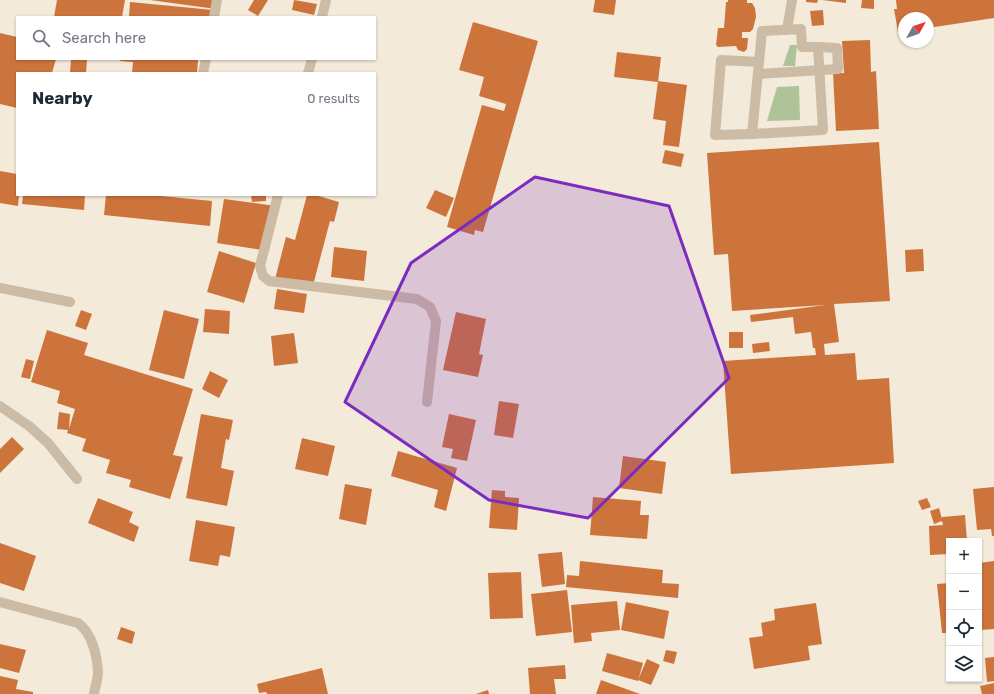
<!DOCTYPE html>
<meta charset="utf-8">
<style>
:root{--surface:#fff;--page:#f6f6f7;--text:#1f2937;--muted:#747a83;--line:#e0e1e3}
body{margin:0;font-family:Rubik,sans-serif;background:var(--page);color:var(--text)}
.controls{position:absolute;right:12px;bottom:12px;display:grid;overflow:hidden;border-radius:0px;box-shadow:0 1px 3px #0004}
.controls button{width:36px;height:36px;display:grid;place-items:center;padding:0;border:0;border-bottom:1px solid var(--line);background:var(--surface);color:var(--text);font:20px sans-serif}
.compass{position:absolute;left:898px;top:12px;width:36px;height:36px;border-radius:50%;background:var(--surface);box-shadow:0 1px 3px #0004;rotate:50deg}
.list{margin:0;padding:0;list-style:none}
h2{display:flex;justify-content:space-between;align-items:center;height:52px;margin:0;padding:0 16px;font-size:17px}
h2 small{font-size:13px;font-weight:400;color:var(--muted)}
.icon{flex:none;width:22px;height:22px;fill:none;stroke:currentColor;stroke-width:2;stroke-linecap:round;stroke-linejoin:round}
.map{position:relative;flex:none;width:994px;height:694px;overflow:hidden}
.search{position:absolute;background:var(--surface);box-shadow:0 1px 3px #0004;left:16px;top:16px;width:360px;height:44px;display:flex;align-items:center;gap:10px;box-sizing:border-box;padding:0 14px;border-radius:0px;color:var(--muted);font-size:15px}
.panel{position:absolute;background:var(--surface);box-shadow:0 1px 3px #0004;left:16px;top:72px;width:360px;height:124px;border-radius:0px}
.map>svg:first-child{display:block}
.green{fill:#afc399}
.building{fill:#cd743d}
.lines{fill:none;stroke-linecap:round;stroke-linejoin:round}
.street{stroke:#ccbca5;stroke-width:10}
.marked{fill:#7b2cbf;fill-opacity:0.2;stroke:#7b2cbf;stroke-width:3;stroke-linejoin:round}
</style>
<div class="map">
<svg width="994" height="694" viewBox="0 0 994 694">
<rect width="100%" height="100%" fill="#f3eada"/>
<g class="green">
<path d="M 790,45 L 797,45 L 795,66 L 783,66 Z"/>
<path d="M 799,86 L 800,120 L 767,121 L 777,87 Z"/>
</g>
<g class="building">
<path d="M 57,0 L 125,0 L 122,17 L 54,17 Z"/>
<path d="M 150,0 L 217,0 L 216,9 Z"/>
<path d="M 254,0 L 268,0 L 258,16 L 248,10 Z"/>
<path d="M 294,0 L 317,4 L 314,15 L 292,10 Z"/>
<path d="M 595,0 L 616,0 L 614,15 L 593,12 Z"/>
<path d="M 728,0 L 747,0 L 747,3 L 752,3 L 755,8 L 756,17 L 753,29 L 750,32 L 742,32 L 742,38 L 748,38 L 747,49 L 744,52 L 738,50 L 736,46 L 718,47 L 716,45 L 718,28 L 724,28 L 726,2 L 728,2 Z"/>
<path d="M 806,0 L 818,0 L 817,3 L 806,2 Z"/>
<path d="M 822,0 L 846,0 L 846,3 Z"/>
<path d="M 862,0 L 874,0 L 874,9 L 861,8 Z"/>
<path d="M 896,0 L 994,0 L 994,18 L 928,28 L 928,18 L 904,18 L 904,31 L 898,32 L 894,9 L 897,9 Z"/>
<path d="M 130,2 L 213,10 L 212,17 L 129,17 Z"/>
<path d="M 823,10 L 824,25 L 812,26 L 810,11 Z"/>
<path d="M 473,22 L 538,41 L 483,232 L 475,230 L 474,235 L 447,227 L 482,105 L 504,111 L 506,104 L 479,96 L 484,77 L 459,70 Z"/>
<path d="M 0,33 L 17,37 L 17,59 L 56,59 L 52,73 L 17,73 L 17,108 L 0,104 Z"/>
<path d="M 870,40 L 871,72 L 876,71 L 879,129 L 836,131 L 833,73 L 844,73 L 842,41 Z"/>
<path d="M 617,52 L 661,57 L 658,82 L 614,77 Z"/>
<path d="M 71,59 L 87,59 L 86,73 L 70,73 Z"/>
<path d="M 121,59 L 198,60 L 197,73 L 132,73 L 133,62 L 120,61 Z"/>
<path d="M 658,81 L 687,85 L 679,147 L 663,145 L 666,121 L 653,119 Z"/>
<path d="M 879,142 L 890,301 L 834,304 L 839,342 L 824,344 L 825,355 L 855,353 L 857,380 L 889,378 L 894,463 L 731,474 L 723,361 L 816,355 L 815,348 L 813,348 L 811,332 L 795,334 L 793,317 L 751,322 L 750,315 L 825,305 L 732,311 L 728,254 L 714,255 L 707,153 Z"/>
<path d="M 665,150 L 684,154 L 681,167 L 662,163 Z"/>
<path d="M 0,171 L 17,174 L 17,195 L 19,195 L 18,206 L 0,203 Z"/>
<path d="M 435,190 L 454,198 L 446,217 L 426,208 Z"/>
<path d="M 23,195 L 85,195 L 84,210 L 22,204 Z"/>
<path d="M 106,195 L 150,195 L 212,201 L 210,226 L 104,215 Z"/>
<path d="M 251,195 L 266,195 L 266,201 L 252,202 Z"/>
<path d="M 307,195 L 315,195 L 339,202 L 334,222 L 330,221 L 312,289 L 275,279 L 286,237 L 295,240 Z"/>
<path d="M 224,199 L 276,206 L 269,251 L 217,243 Z"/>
<path d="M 334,247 L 367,251 L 364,281 L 331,277 Z"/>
<path d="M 923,249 L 924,271 L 906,272 L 905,250 Z"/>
<path d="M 219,251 L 256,263 L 244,303 L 207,292 Z"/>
<path d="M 277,289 L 307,294 L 304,313 L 274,309 Z"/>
<path d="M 205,309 L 230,311 L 229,334 L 203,332 Z"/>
<path d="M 81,310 L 92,314 L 86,330 L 75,326 Z"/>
<path d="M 164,310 L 199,319 L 184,379 L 149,370 Z"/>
<path d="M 456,312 L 486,319 L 479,354 L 483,355 L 478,377 L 443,370 Z"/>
<path d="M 47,330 L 88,343 L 84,355 L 193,389 L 173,455 L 183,457 L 170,499 L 129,487 L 131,480 L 106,473 L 110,460 L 82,451 L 86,439 L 67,433 L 68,430 L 57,429 L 59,412 L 70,414 L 69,429 L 75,409 L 57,403 L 60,391 L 31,382 Z"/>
<rect x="729" y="332" width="14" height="16"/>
<path d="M 294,333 L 298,363 L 274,366 L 271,336 Z"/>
<path d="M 769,342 L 770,351 L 753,353 L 752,344 Z"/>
<path d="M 26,359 L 34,361 L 30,379 L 21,377 Z"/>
<path d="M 210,371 L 228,380 L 219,398 L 202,389 Z"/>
<path d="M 499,401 L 519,404 L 513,438 L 494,435 Z"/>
<path d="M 201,414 L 233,420 L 229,440 L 226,439 L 221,468 L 234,471 L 227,506 L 186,498 Z"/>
<path d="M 449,414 L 476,420 L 467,461 L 451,458 L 453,449 L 442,447 Z"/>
<path d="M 12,437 L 24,449 L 0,473 L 0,449 Z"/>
<path d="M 302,438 L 335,446 L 328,476 L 295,469 Z"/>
<path d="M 398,451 L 457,468 L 446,511 L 434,507 L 438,490 L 391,476 Z"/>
<path d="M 623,456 L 666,462 L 662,494 L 619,488 Z"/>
<path d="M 345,484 L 372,489 L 366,525 L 339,519 Z"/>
<path d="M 994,487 L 994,536 L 992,536 L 991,529 L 977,530 L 973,489 Z"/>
<path d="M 492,490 L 505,491 L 505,497 L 519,498 L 517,530 L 489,528 Z"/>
<path d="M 593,497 L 641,501 L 640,515 L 649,515 L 647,539 L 590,535 Z"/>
<path d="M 98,498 L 133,512 L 129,522 L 139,527 L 134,542 L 88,523 Z"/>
<path d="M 927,498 L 931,507 L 922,510 L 918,501 Z"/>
<path d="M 939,508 L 942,519 L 942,517 L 965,515 L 967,541 L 949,541 L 949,554 L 930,555 L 929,526 L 943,525 L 942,521 L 934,524 L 930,511 Z"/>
<path d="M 196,520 L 235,527 L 230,557 L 220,555 L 218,566 L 189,561 Z"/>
<path d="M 0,543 L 36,556 L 24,591 L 0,583 Z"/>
<path d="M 562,552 L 565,584 L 542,587 L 538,554 Z"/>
<path d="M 580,561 L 663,570 L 662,583 L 679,584 L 678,598 L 566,587 L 567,575 L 579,576 Z"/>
<path d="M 994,561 L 994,629 L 979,630 L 979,563 Z"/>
<path d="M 521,572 L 523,618 L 490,619 L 488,573 Z"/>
<path d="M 949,583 L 949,633 L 942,633 L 937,584 Z"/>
<path d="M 567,590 L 572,632 L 536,636 L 531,594 Z"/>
<path d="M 617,601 L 620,630 L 591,633 L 592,641 L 574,643 L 571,605 Z"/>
<path d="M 626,602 L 669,611 L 664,639 L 621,630 Z"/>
<path d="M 816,603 L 822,644 L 808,646 L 810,660 L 754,669 L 749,638 L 763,636 L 761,623 L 775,620 L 774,609 Z"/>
<path d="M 121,627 L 135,632 L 132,644 L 117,639 Z"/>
<path d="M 0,644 L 26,650 L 19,673 L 0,668 Z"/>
<path d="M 666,650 L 677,652 L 674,664 L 663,661 Z"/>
<path d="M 607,653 L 643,663 L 638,681 L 602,671 Z"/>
<path d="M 994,657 L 994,681 L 987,682 L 985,658 Z"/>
<path d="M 647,659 L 660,665 L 651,685 L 638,680 Z"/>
<path d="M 565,665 L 566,679 L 554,679 L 556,694 L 530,694 L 528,668 Z"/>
<path d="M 322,668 L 328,694 L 267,694 L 266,692 L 259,693 L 257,684 Z"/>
<path d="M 0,676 L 18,680 L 16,689 L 33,692 L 33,694 L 0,694 Z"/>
<path d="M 954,679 L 970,679 L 970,680 L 954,682 Z"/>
<path d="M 601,680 L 640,694 L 596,694 Z"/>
<path d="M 994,683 L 994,694 L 982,694 L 980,686 Z"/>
<path d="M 488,690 L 489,694 L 476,694 Z"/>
</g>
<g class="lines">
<g class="street">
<path d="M 214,17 L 217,0"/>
<path d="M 322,17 L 326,0"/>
<path d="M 801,29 L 802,47 L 818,47 L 823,130 L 752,134 L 762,31 Z"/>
<path d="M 787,30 L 792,0"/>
<path d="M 203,73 L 206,59"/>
<path d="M 308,73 L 312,59"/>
<path d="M 758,74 L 838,69 L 837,48 L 818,47"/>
<path d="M 752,134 L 715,135 L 721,60 L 759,62"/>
<path d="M 278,195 L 260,266 L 263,276 L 269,281 L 417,299 L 430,307 L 436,321 L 427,402"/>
<path d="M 0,288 L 70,302"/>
<path d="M 0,406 L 29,426 L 48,443 L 77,479"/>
<path d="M 0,602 L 78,623 C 92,633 97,655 98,672 C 98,679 95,687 94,694"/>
</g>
</g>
<path class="marked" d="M 535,177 L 669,206 L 729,378 L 588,518 L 489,500 L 345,402 L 411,263 Z"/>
</svg>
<div class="controls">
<button>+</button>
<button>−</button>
<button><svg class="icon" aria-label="locate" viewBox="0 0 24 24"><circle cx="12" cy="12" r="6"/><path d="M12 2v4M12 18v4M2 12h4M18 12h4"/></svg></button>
<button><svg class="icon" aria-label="layers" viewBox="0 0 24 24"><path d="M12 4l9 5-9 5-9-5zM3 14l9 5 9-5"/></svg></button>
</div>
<svg class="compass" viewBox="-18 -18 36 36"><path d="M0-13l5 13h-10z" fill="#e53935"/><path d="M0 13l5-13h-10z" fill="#747a83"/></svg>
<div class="search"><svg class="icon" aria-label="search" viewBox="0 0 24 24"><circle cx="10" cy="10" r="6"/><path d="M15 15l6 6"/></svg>Search here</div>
<section class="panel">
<h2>Nearby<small>0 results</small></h2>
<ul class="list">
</ul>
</section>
</div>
